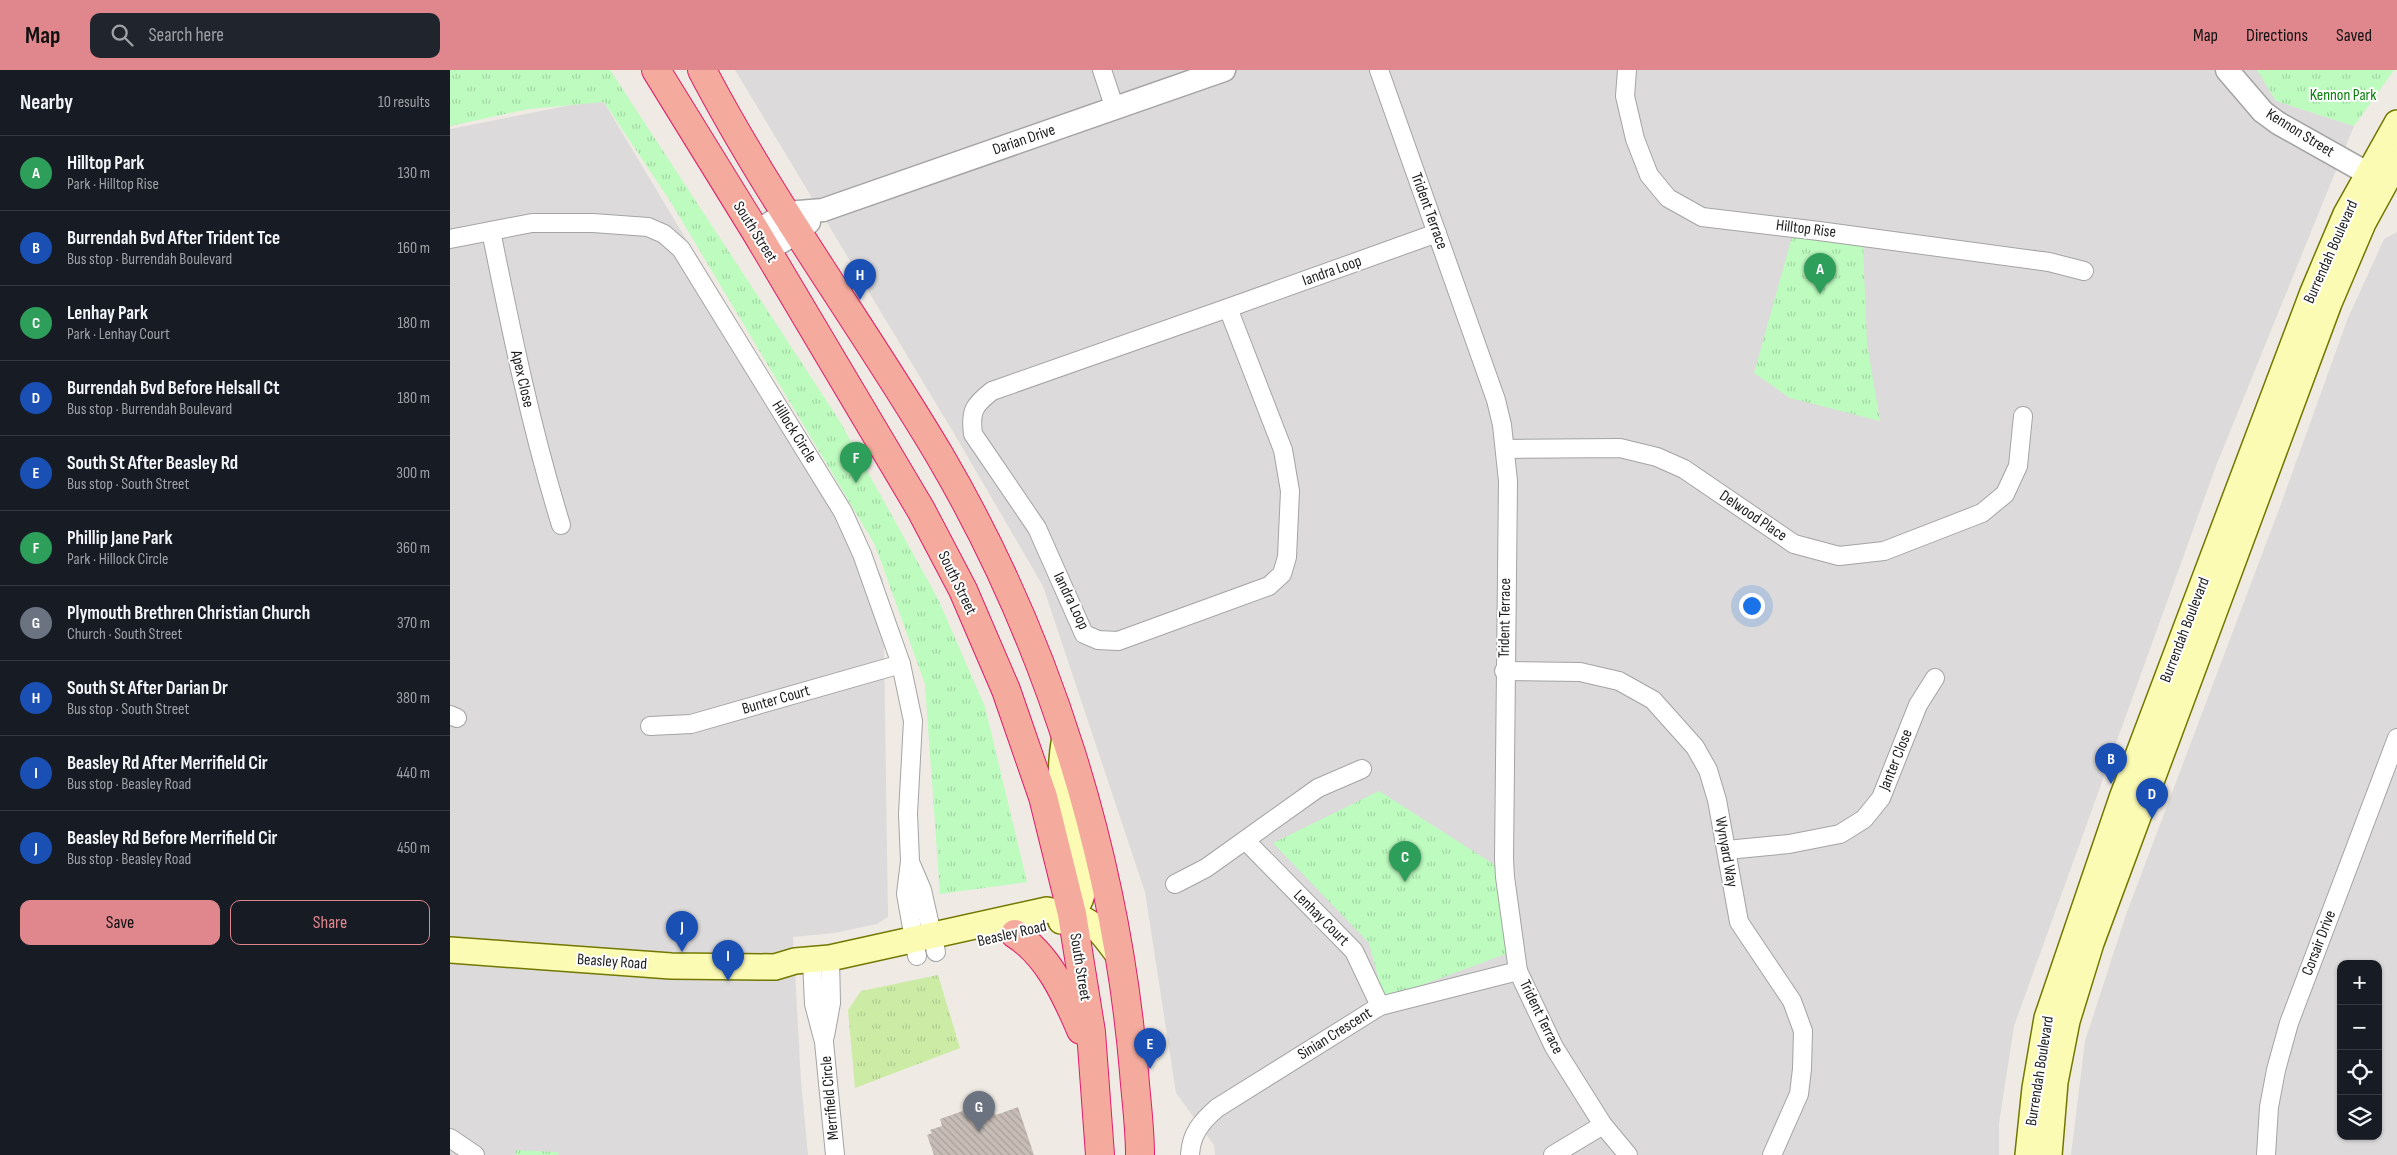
<!DOCTYPE html>
<meta charset="utf-8">
<style>
:root{--surface:#171b24;--page:#20242c;--text:#f1f3f6;--muted:#9ea1a6;--line:#363941;--accent:#e0868d}
body{margin:0;font-family:"Sofia Sans Condensed",sans-serif;background:var(--page);color:var(--text)}
.controls{position:absolute;right:15px;bottom:15px;display:grid;overflow:hidden;border-radius:10px;box-shadow:0 1px 4px #0004}
.controls button{width:45px;height:45px;display:grid;place-items:center;padding:0;border:0;border-bottom:1px solid var(--line);background:var(--surface);color:var(--text);font:25px sans-serif}
.you{position:absolute;left:1301px;top:535px;width:18px;height:18px;margin:-12px;border:4px solid #fff;border-radius:50%;background:#1a73e8;box-shadow:0 0 0 8px #1a73e833}
.badge{display:grid;place-items:center;width:32px;height:32px;border-radius:50%;background:var(--accent);color:#fff;font-size:16px;font-weight:700}
.pin{position:absolute;translate:-50% -41px;filter:drop-shadow(0 1px 2px #0008)}
.pin::after{content:'';position:absolute;top:26px;width:18px;height:15px;background:inherit;clip-path:polygon(0 0,100% 0,50% 100%)}
.list{margin:0;padding:0;list-style:none}
h2{display:flex;justify-content:space-between;align-items:center;height:65px;margin:0;padding:0 20px;font-size:21px}
h2 small{font-size:16px;font-weight:400;color:var(--muted)}
.list li{display:grid;grid-template-columns:32px 1fr auto;gap:15px;align-items:center;box-sizing:border-box;height:75px;padding:0 20px;border-top:1px solid var(--line)}
.list b{display:block;font-size:19px;white-space:nowrap}
.list p{margin:0;font-size:16px;white-space:nowrap;color:var(--muted)}
.list em{font-size:16px;font-style:normal;color:var(--muted)}
.actions{display:flex;gap:10px;padding:15px 20px}
.actions a{flex:1;padding:11px 0;border:1px solid var(--accent);border-radius:10px;text-align:center;font-size:18px;color:var(--accent)}
.actions .main{background:var(--accent);color:#111}
.icon{flex:none;width:28px;height:28px;fill:none;stroke:currentColor;stroke-width:2;stroke-linecap:round;stroke-linejoin:round}
.map{position:relative;flex:none;width:1947px;height:1085px;overflow:hidden}
header{display:flex;align-items:center;gap:30px;box-sizing:border-box;height:70px;padding:0 25px;background:var(--accent);color:#111}
header strong{font-size:24px}
nav{display:flex;gap:28px;margin-inline-start:auto;font-size:18px}
.search{width:350px;height:45px;background:var(--page);display:flex;align-items:center;gap:12px;box-sizing:border-box;padding:0 18px;border-radius:10px;color:var(--muted);font-size:19px}
main{display:flex}
aside{flex:1;background:var(--surface)}
.map>svg:first-child{display:block}
.residential{fill:#dcdada;fill-rule:evenodd}
.grass{fill:url(#grass-tufts)}
.park{fill:url(#park-tufts)}
.building{fill:url(#building-back-hatch)}
.lines{fill:none;stroke-linecap:round;stroke-linejoin:round}
.minor-casing{stroke:#a4a4a4;stroke-width:20}
.tertiary-casing{stroke:#a4a4a4;stroke-width:25}
.secondary-casing{stroke:#727800;stroke-width:28}
.trunk-casing{stroke:#e01d6b;stroke-width:30}
.minor{stroke:#fff;stroke-width:18}
.tertiary{stroke:#fff;stroke-width:22}
.secondary{stroke:#fcfbb4;stroke-width:25}
.trunk{stroke:#f4aa9c;stroke-width:28}
.labels{text-anchor:middle;dominant-baseline:central;stroke-width:4;stroke-linejoin:round;paint-order:stroke}
.park-label{font-size:16px;fill:#07800a;stroke:#fff}
.street-label{font-size:16px;fill:#1d1d1d;stroke:#fff}
</style>
<header>
<strong>Map</strong>
<div class="search"><svg class="icon" aria-label="search" viewBox="0 0 24 24"><circle cx="10" cy="10" r="6"/><path d="M15 15l6 6"/></svg>Search here</div>
<nav><a>Map</a><a>Directions</a><a>Saved</a></nav>
</header>
<main>
<aside>
<h2>Nearby<small>10 results</small></h2>
<ul class="list">
<li><span class="badge" style="background:#2e9e5b">A</span><div><b>Hilltop Park</b><p>Park · Hilltop Rise</p></div><em>130 m</em></li>
<li><span class="badge" style="background:#1a4fb4">B</span><div><b>Burrendah Bvd After Trident Tce</b><p>Bus stop · Burrendah Boulevard</p></div><em>160 m</em></li>
<li><span class="badge" style="background:#2e9e5b">C</span><div><b>Lenhay Park</b><p>Park · Lenhay Court</p></div><em>180 m</em></li>
<li><span class="badge" style="background:#1a4fb4">D</span><div><b>Burrendah Bvd Before Helsall Ct</b><p>Bus stop · Burrendah Boulevard</p></div><em>180 m</em></li>
<li><span class="badge" style="background:#1a4fb4">E</span><div><b>South St After Beasley Rd</b><p>Bus stop · South Street</p></div><em>300 m</em></li>
<li><span class="badge" style="background:#2e9e5b">F</span><div><b>Phillip Jane Park</b><p>Park · Hillock Circle</p></div><em>360 m</em></li>
<li><span class="badge" style="background:#6b7280">G</span><div><b>Plymouth Brethren Christian Church</b><p>Church · South Street</p></div><em>370 m</em></li>
<li><span class="badge" style="background:#1a4fb4">H</span><div><b>South St After Darian Dr</b><p>Bus stop · South Street</p></div><em>380 m</em></li>
<li><span class="badge" style="background:#1a4fb4">I</span><div><b>Beasley Rd After Merrifield Cir</b><p>Bus stop · Beasley Road</p></div><em>440 m</em></li>
<li><span class="badge" style="background:#1a4fb4">J</span><div><b>Beasley Rd Before Merrifield Cir</b><p>Bus stop · Beasley Road</p></div><em>450 m</em></li>
</ul>
<div class="actions"><a class="main">Save</a><a>Share</a></div>
</aside>
<div class="map">
<svg width="1947" height="1085" viewBox="0 0 1947 1085">
<defs>
<pattern id="grass-tufts" width="24" height="20" patternUnits="userSpaceOnUse" patternTransform="scale(1.25)"><rect width="24" height="20" fill="#cceca6"/><path d="M3 7l-1-3M5 7V3M7 7l1-3M15 17l-1-3M17 17v-4M19 17l1-3" fill="none" stroke="#afca8e"/></pattern>
<pattern id="park-tufts" width="24" height="20" patternUnits="userSpaceOnUse" patternTransform="scale(1.25)"><rect width="24" height="20" fill="#bdfbbf"/><path d="M3 7l-1-3M5 7V3M7 7l1-3M15 17l-1-3M17 17v-4M19 17l1-3" fill="none" stroke="#a2d7a4"/></pattern>
<pattern id="building-back-hatch" width="6" height="6" patternUnits="userSpaceOnUse" patternTransform="scale(1.25)"><rect width="6" height="6" fill="#c7bcb6"/><path d="M-1 5l2 2M0 0l6 6M5-1l2 2" fill="none" stroke="#aaa19c"/></pattern>
</defs>
<rect width="100%" height="100%" fill="#efeae3"/>
<g class="residential">
<path d="M 285,0 L 1807,0 L 1826,31 L 1904,56 L 1766,396 L 1564,956 L 1549,1053 L 1549,1085 L 765,1085 L 764,1075 L 726,1023 L 695,822 L 593,516 L 505,365 Z"/>
<path d="M 152,29 L 373,398 L 433,509 L 438,847 L 427,854 L 384,863 L 343,867 L 351,1011 L 358,1085 L 0,1085 L 0,59 Z"/>
<path d="M 1947,162 L 1947,1085 L 1621,1085 L 1635,971 L 1677,842 L 1831,434 L 1898,248 L 1934,169 ZM 1891,894 L 1928,894 L 1928,1066 L 1891,1066 Z"/>
</g>
<path class="grass" d="M 488,905 L 510,978 L 405,1018 L 398,940 L 411,921 Z"/>
<g class="park">
<path d="M 0,0 L 160,0 L 389,350 L 488,529 L 535,637 L 577,812 L 490,824 L 475,614 L 425,475 L 222,134 L 154,32 L 79,39 L 0,56 Z"/>
<path d="M 1807,0 L 1944,0 L 1904,56 L 1826,31 Z"/>
<path d="M 1342,167 L 1413,176 L 1417,273 L 1430,351 L 1340,328 L 1304,303 Z"/>
<path d="M 929,721 L 1048,797 L 1064,881 L 934,929 L 919,873 L 823,773 Z"/>
<path d="M 65,1080 L 107,1082 L 109,1085 L 65,1085 Z"/>
</g>
<path class="building" d="M 524,1037 L 527,1043 L 542,1038 L 546,1045 L 568,1037 L 584,1085 L 484,1085 L 477,1065 L 482,1063 L 480,1060 L 492,1056 L 490,1049 Z"/>
<g class="lines">
<g class="minor-casing">
<g id="minor">
<path d="M 652,0 L 665,39"/>
<path d="M 929,0 L 1046,330 L 1052,355 L 1058,411 L 1054,789 L 1055,807 L 1068,901 L 1104,977 L 1153,1055 L 1178,1085"/>
<path d="M 1177,0 L 1175,26 L 1185,69 L 1199,105 L 1218,128 L 1252,147 L 1369,161 L 1599,192 L 1634,201"/>
<path d="M 41,161 C 61,260 81,358 111,455"/>
<path d="M 0,169 L 82,153 L 143,153 L 198,157 L 214,164 L 231,179 L 393,442 L 412,484 L 451,594 L 463,651 L 458,744 L 460,791 L 456,824 L 467,886"/>
<path d="M 778,238 L 542,321 C 524,335 520,341 523,364 L 587,458 L 634,564 L 648,570 L 668,571 L 819,516 L 832,504 L 837,487 L 840,421 L 833,380 L 778,238 L 987,163"/>
<path d="M 1055,379 L 1170,378 L 1207,387 L 1234,399 L 1344,474 L 1389,486 L 1434,481 L 1532,443 L 1555,424 L 1568,396 L 1573,346"/>
<path d="M 1054,601 L 1130,602 L 1169,611 L 1203,630 L 1245,677 L 1258,700 L 1267,730 L 1289,852 L 1342,931 L 1353,961 L 1352,999 L 1349,1024 L 1322,1085"/>
<path d="M 0,645 L 7,648"/>
<path d="M 200,656 L 241,654 L 451,594"/>
<path d="M 796,771 L 904,881 L 930,936"/>
<path d="M 1277,780 L 1339,774 L 1390,764 L 1414,749 L 1431,728 L 1468,635 L 1485,608"/>
<path d="M 460,792 L 472,820 L 486,882"/>
<path d="M 725,814 L 756,798 L 868,718 L 912,699"/>
<path d="M 362,891 L 364,934 L 374,972 L 385,1085"/>
<path d="M 375,966 L 381,933 L 380,888"/>
<path d="M 0,1068 L 25,1085"/>
<path d="M 740,1085 C 741,1064 751,1052 767,1038 L 930,936 L 1068,901"/>
<path d="M 1103,1085 L 1153,1055"/>
<path d="M 1816,1085 L 1819,1037 L 1826,1000 L 1839,953 L 1947,668"/>
</g>
</g>
<g class="tertiary-casing">
<g id="tertiary">
<path d="M 1777,0 L 1813,42 L 1828,53 L 1933,112"/>
<path d="M 306,162 L 336,143 L 373,140 L 774,0"/>
<path d="M 317,180 L 348,162 L 359,152"/>
</g>
</g>
<g class="secondary-casing">
<g id="secondary">
<path d="M 611,851 C 659,822 616,761 612,720 C 610,702 612,684 615,666"/>
<path d="M 0,880 L 221,896 L 325,897 L 345,891 L 380,888 L 597,840 C 641,848 644,852 670,887"/>
<path d="M 1578,1085 L 1585,1018 L 1597,948 L 1672,728 L 1863,222 L 1896,144 L 1947,53"/>
<path d="M 1599,1085 L 1605,1012 L 1617,951 L 1641,873 L 1879,233 L 1913,153 L 1947,91"/>
</g>
</g>
<g class="trunk-casing">
<g id="trunk">
<path d="M 206,0 L 306,162 L 471,440 L 513,520 L 556,620 L 593,727 L 622,844 L 641,962 L 650,1085"/>
<path d="M 252,0 C 322,134 413,256 490,386 C 599,572 666,787 684,1002 C 686,1029 690,1057 690,1085"/>
<path d="M 565,864 C 598,885 616,925 631,960"/>
</g>
</g>
<use href="#minor" class="minor"/>
<use href="#tertiary" class="tertiary"/>
<use href="#secondary" class="secondary"/>
<use href="#trunk" class="trunk"/>
</g>
<g class="labels">
<g class="park-label">
<text x="1893" y="25">Kennon Park</text>
</g>
<g class="street-label">
<text transform="translate(1850 63) rotate(32)">Kennon Street</text>
<text transform="translate(574 70) rotate(-19)">Darian Drive</text>
<text transform="translate(979 141) rotate(70)">Trident Terrace</text>
<text transform="translate(1356 159) rotate(7)">Hilltop Rise</text>
<text transform="translate(305 162) rotate(58)">South Street</text>
<text transform="translate(1881 182) rotate(-66)">Burrendah Boulevard</text>
<text transform="translate(882 201) rotate(-20)">Iandra Loop</text>
<text transform="translate(72 309) rotate(77)">Apex Close</text>
<text transform="translate(344 362) rotate(58)">Hillock Circle</text>
<text transform="translate(1303 446) rotate(34)">Delwood Place</text>
<text transform="translate(507 513) rotate(64)">South Street</text>
<text transform="translate(621 531) rotate(64)">Iandra Loop</text>
<text transform="translate(1055 548) rotate(-89)">Trident Terrace</text>
<text transform="translate(1735 560) rotate(-69)">Burrendah Boulevard</text>
<text transform="translate(326 630) rotate(-16)">Bunter Court</text>
<text transform="translate(1446 690) rotate(-68)">Janter Close</text>
<text transform="translate(1276 782) rotate(80)">Wynyard Way</text>
<text transform="translate(871 848) rotate(45)">Lenhay Court</text>
<text transform="translate(562 864) rotate(-13)">Beasley Road</text>
<text transform="translate(1869 873) rotate(-69)">Corsair Drive</text>
<text transform="translate(162 892) rotate(4)">Beasley Road</text>
<text transform="translate(630 897) rotate(81)">South Street</text>
<text transform="translate(1091 947) rotate(64)">Trident Terrace</text>
<text transform="translate(885 964) rotate(-32)">Sinian Crescent</text>
<text transform="translate(1590 1001) rotate(-81)">Burrendah Boulevard</text>
<text transform="translate(380 1028) rotate(-95)">Merrifield Circle</text>
</g>
</g>
</svg>
<div class="controls">
<button>+</button>
<button>−</button>
<button><svg class="icon" aria-label="locate" viewBox="0 0 24 24"><circle cx="12" cy="12" r="6"/><path d="M12 2v4M12 18v4M2 12h4M18 12h4"/></svg></button>
<button><svg class="icon" aria-label="layers" viewBox="0 0 24 24"><path d="M12 4l9 5-9 5-9-5zM3 14l9 5 9-5"/></svg></button>
</div>
<div class="you"></div>
<div class="pin badge" style="left:1370px;top:224px;background:#2e9e5b">A</div>
<div class="pin badge" style="left:1661px;top:714px;background:#1a4fb4">B</div>
<div class="pin badge" style="left:955px;top:812px;background:#2e9e5b">C</div>
<div class="pin badge" style="left:1702px;top:749px;background:#1a4fb4">D</div>
<div class="pin badge" style="left:700px;top:999px;background:#1a4fb4">E</div>
<div class="pin badge" style="left:406px;top:413px;background:#2e9e5b">F</div>
<div class="pin badge" style="left:529px;top:1062px;background:#6b7280">G</div>
<div class="pin badge" style="left:410px;top:230px;background:#1a4fb4">H</div>
<div class="pin badge" style="left:278px;top:911px;background:#1a4fb4">I</div>
<div class="pin badge" style="left:232px;top:882px;background:#1a4fb4">J</div>
</div>
</main>
